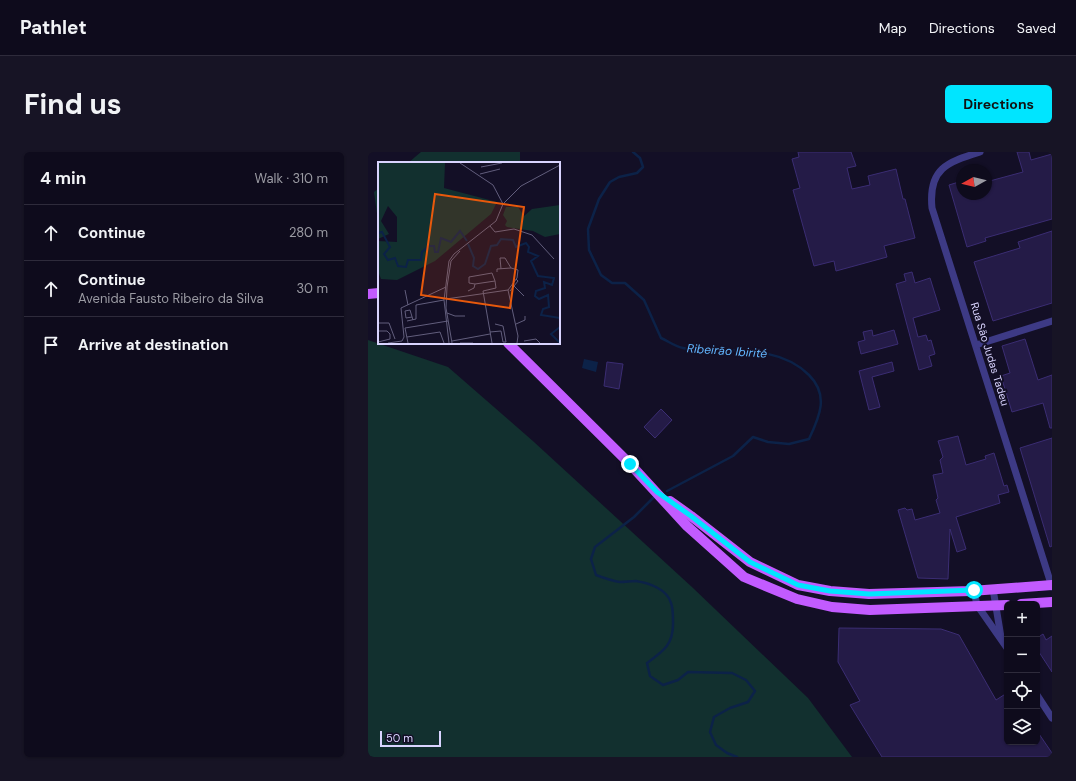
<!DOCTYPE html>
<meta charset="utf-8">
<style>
:root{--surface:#0e0b1c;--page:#171425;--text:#f1f3f6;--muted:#9b9ba3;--line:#2e2b3b;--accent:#00e5ff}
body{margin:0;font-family:"DM Sans",sans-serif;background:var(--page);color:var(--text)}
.controls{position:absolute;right:12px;bottom:12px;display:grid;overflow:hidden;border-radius:6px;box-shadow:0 1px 3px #0004}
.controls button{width:36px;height:36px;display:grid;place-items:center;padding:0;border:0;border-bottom:1px solid var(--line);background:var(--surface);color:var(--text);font:20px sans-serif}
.compass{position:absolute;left:588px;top:12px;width:36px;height:36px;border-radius:50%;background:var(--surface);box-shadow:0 1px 3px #0004;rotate:262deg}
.scale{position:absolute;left:12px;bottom:10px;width:61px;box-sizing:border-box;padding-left:4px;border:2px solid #d9d4ff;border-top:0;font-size:11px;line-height:14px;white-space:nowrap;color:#d9d4ff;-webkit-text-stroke:3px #130f26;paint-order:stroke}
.stop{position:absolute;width:12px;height:12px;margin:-9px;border:3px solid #00e5ff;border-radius:50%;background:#fff}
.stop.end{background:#00e5ff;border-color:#fff;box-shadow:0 1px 4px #0008}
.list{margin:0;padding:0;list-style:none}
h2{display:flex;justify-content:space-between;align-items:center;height:52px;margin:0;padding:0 16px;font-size:17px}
h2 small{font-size:13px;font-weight:400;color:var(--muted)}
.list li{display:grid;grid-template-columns:26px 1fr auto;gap:12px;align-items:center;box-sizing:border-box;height:56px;padding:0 16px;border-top:1px solid var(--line)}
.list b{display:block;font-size:15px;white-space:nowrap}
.list p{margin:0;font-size:13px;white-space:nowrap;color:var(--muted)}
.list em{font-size:13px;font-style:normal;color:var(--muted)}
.icon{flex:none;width:22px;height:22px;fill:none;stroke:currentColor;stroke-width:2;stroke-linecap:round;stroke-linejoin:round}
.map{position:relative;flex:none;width:684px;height:605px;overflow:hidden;border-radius:6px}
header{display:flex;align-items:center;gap:24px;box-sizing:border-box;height:56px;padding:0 20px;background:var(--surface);border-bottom:1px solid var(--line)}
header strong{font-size:19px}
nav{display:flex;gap:22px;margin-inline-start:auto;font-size:14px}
.intro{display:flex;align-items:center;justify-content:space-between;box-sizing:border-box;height:96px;padding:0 24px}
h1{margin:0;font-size:28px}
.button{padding:10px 18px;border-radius:6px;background:var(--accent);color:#111;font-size:14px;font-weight:700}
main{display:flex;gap:24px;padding:0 24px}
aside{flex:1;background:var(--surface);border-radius:6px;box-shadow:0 1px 3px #0004}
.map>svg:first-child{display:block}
.green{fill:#12302f}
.water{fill:#0c2248}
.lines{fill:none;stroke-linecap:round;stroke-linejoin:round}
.stream{stroke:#0c2248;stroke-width:2.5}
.building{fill:#241b47;stroke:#3b2d73}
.minor{stroke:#3d3a85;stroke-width:7}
.primary{stroke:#c25bff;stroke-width:10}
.route{stroke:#00e5ff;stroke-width:5}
.labels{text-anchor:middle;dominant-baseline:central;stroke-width:4;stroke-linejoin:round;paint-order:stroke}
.street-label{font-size:11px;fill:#d9d4ff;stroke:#130f26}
.water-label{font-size:12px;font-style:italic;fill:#62b6ff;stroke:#130f26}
.inset-river{fill:none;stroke:#0c2248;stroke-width:2}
.inset-road{fill:none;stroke:#625e7d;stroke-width:1}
.view{fill:#e8590c;fill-opacity:0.15;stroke:#e8590c;stroke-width:2}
.inset-edge{fill:none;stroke:#d9d4ff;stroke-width:2}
</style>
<header>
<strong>Pathlet</strong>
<nav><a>Map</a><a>Directions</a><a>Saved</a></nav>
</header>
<div class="intro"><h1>Find us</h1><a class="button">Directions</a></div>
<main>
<aside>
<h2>4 min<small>Walk · 310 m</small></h2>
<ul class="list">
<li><svg class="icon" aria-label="ahead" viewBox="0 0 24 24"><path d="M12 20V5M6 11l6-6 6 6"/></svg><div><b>Continue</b></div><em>280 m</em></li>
<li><svg class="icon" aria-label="ahead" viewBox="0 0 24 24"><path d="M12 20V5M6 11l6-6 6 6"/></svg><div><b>Continue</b><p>Avenida Fausto Ribeiro da Silva</p></div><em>30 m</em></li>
<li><svg class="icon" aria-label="arrive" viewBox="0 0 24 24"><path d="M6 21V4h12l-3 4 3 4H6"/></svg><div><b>Arrive at destination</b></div></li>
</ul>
</aside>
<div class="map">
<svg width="684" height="605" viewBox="0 0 684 605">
<rect width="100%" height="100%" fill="#130f26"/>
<g class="green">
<path d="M 53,0 L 152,0 L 152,11 L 40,11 Z"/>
<path d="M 11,36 L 11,76 L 6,40 Z"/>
<path d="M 0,188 L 80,215 L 166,290 L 325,436 L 440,546 L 484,605 L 0,605 Z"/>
</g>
<path class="water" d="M 216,207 L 230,210 L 228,220 L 214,216 Z"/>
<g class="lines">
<g class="stream">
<path d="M 265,0 L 272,6 L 275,15 L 269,21 L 251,25 L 242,30 L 231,47 L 220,77 L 221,98 L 233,123 L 244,131 L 257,131 L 276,148 L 293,186 C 300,189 308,195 315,196 C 323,198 332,197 340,198 C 375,199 414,196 441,223 C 461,243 452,264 441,287 L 421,292 L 400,290 L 385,285 L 365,304 L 299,339"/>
<path d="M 285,346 L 266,365 L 227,395 L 223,407 L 228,423 C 236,426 244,429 252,430 C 257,430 263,429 268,429 C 281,431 299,437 303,451 C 305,456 305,464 305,469 C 306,492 296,499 279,511 L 282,524 L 295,533 L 310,528 L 320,520 L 364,521 L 378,528 L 387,539 L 380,550 L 362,556 L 346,565 L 342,580 L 348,593 L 359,601 L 369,605"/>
</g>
</g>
<g class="building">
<path d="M 430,0 L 483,0 L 488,14 L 479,16 L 484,37 L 502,33 L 500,24 L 528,17 L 535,47 L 537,47 L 547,86 L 516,94 L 519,105 L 468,119 L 466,109 L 446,114 L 425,38 L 432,36 L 424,7 L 431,5 Z"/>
<path d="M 649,0 L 661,0 L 663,8 L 684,2 L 684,67 L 617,86 L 618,89 L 599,95 L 581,33 L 594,29 L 594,42 L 618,42 L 618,30 L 655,20 Z"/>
<path d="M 684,79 L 684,151 L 625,169 L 606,110 L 652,96 L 650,90 Z"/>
<path d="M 544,120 L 547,131 L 562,126 L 572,158 L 545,166 L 550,185 L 558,183 L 560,189 L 563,188 L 567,202 L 561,204 L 564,214 L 551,218 L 528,132 L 538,129 L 536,122 Z"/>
<path d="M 504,178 L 505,184 L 526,178 L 530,192 L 493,202 L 490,190 L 497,188 L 495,180 Z"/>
<path d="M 657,187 L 670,228 L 684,223 L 684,276 L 682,276 L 675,251 L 644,260 L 633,224 L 642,221 L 634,194 Z"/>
<path d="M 239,210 L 255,212 L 251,237 L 236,234 Z"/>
<path d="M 524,210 L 526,219 L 504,225 L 512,255 L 501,258 L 491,219 Z"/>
<path d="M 293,257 L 304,268 L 287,286 L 276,275 Z"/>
<path d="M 590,284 L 598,313 L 618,307 L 617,304 L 626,301 L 636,334 L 639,333 L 641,340 L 630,343 L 632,351 L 588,365 L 598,397 L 589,400 L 582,377 L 580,427 L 550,426 L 530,358 L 537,356 L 539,358 L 544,357 L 547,368 L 572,361 L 568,348 L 570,346 L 565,323 L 575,321 L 572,308 L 575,305 L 570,289 Z"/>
<path d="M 684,286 L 684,394 L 682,395 L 652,296 Z"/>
<path d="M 471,476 L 573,477 L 591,483 L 628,548 L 639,541 L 639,590 L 669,590 L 669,579 L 684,601 L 684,605 L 514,605 L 482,553 L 492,549 L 470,510 Z"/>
<path d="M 675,482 L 678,488 L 684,484 L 684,520 L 669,497 L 669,486 Z"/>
</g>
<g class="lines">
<g class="minor">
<path d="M 612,0 C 580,10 560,16 564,56 L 684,435"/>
<path d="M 608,193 L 684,169"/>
<path d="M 625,437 L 633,485"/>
<path d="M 606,439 L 609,453 L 639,496"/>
<path d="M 669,543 L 684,566"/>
</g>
<g class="primary">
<path d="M 0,142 L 11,141"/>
<path d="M 140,191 L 262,312 L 319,374 L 376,425 L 429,447 L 464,455 L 502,458 L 639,453"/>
<path d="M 302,349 L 323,364 L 382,410 L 430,433 L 462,439 L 501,442 L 603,439 L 684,433"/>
<path d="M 653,452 L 684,450"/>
</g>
</g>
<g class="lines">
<path class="route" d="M 262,312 L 289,340 L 323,364 L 382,410 L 430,433 L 462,439 L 501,442 L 606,438"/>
</g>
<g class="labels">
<g class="street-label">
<text transform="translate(622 202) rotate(73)">Rua São Judas Tadeu</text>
</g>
<g class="water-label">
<text transform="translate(359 199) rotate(4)">Ribeirão Ibirité</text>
</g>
</g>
<g transform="translate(10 10)">
<rect width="182" height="182" fill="#130f26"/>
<path d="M 0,1 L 67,1 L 66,26 L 119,40 L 113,52 L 57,99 L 19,118 L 3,117 L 0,109 L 0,79 L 19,80 L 19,55 L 10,44 L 3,59 L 11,72 L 0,77 ZM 182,43 L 182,72 L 167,75 L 155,69 L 129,65 L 127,63 L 129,59 L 125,53 L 128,45 L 140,45 L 146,54 L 154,47 Z" fill="#12302f"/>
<path class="inset-river" d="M 0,71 L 4,70 L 12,85 L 6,92 L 10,98 L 17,96 L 20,104 L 28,105 L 30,98 L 43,98 L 44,90 L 51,84 L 56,84 L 57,90 L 60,90 L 63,76 L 73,80 L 82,69 L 89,79M 90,82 L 96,96 L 95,104 L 100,107 L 107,102 L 113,84 L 119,83 L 123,77 L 135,78 L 138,85 L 148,81 L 151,85 L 150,90 L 160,94 L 153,99 L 160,114 L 176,116 L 174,123 L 166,120 L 167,126 L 158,129 L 157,134 L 161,137 L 170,133 L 171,145 L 165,147 L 163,153 L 182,156M 182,165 L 173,172 L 182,181"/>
<path class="inset-road" d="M 103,5 L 124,1M 102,12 L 122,7M 125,42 L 143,24 L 182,3M 112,64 L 117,70 L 136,67 L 154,73 L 176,97M 123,107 L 122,96 L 127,96 L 133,106M 119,110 L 119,107 L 133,106 L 140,108 L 139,116 L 130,128M 97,122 L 91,121 L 91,115 L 114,111 L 117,119M 136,124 L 146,134M 27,128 L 30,143M 90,129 L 96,126 L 97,122 L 117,119 L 118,126 L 105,129 L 114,181M 132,129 L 140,119 L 138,117M 68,137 L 130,128 L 140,174 L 139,181M 69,151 L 77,154 L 87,154M 34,155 L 28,156 L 27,149 L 32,148 L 35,158M 29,159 L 38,157 L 38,143 L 66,138M 0,161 L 11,161 L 17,177M 138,162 L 147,158 L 147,154M 0,169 L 9,169 L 12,172 L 12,177 L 0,180M 112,170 L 123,169 L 125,180 L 128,180 L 125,164 L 117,162M 29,175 L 62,170 L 66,181M 74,179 L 112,172M 146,179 L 158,177 L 162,181M 10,181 L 24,179 L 26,175 L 23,146 L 68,125M 30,181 L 27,166 L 70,159M 71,181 L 66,138 L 71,99 L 76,92 L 118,59 L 125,42 L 115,23 L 82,1M 74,181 L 68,146 L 69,125 L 73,99 L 82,89M 82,181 L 95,181"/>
<path class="view" d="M 57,32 L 146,45 L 132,146 L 43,133 Z"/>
<rect width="182" height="182" class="inset-edge"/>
</g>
</svg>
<div class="controls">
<button>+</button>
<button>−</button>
<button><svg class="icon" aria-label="locate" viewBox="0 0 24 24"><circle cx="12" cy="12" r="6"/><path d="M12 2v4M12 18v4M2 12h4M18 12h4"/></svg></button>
<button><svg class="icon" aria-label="layers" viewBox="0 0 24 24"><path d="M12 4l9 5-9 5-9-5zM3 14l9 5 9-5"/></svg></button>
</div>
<svg class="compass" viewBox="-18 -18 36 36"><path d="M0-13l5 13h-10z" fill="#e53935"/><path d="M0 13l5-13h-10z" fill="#9b9ba3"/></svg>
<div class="scale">50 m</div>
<div class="stop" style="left:606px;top:438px"></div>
<div class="stop end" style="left:262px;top:312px"></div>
</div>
</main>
